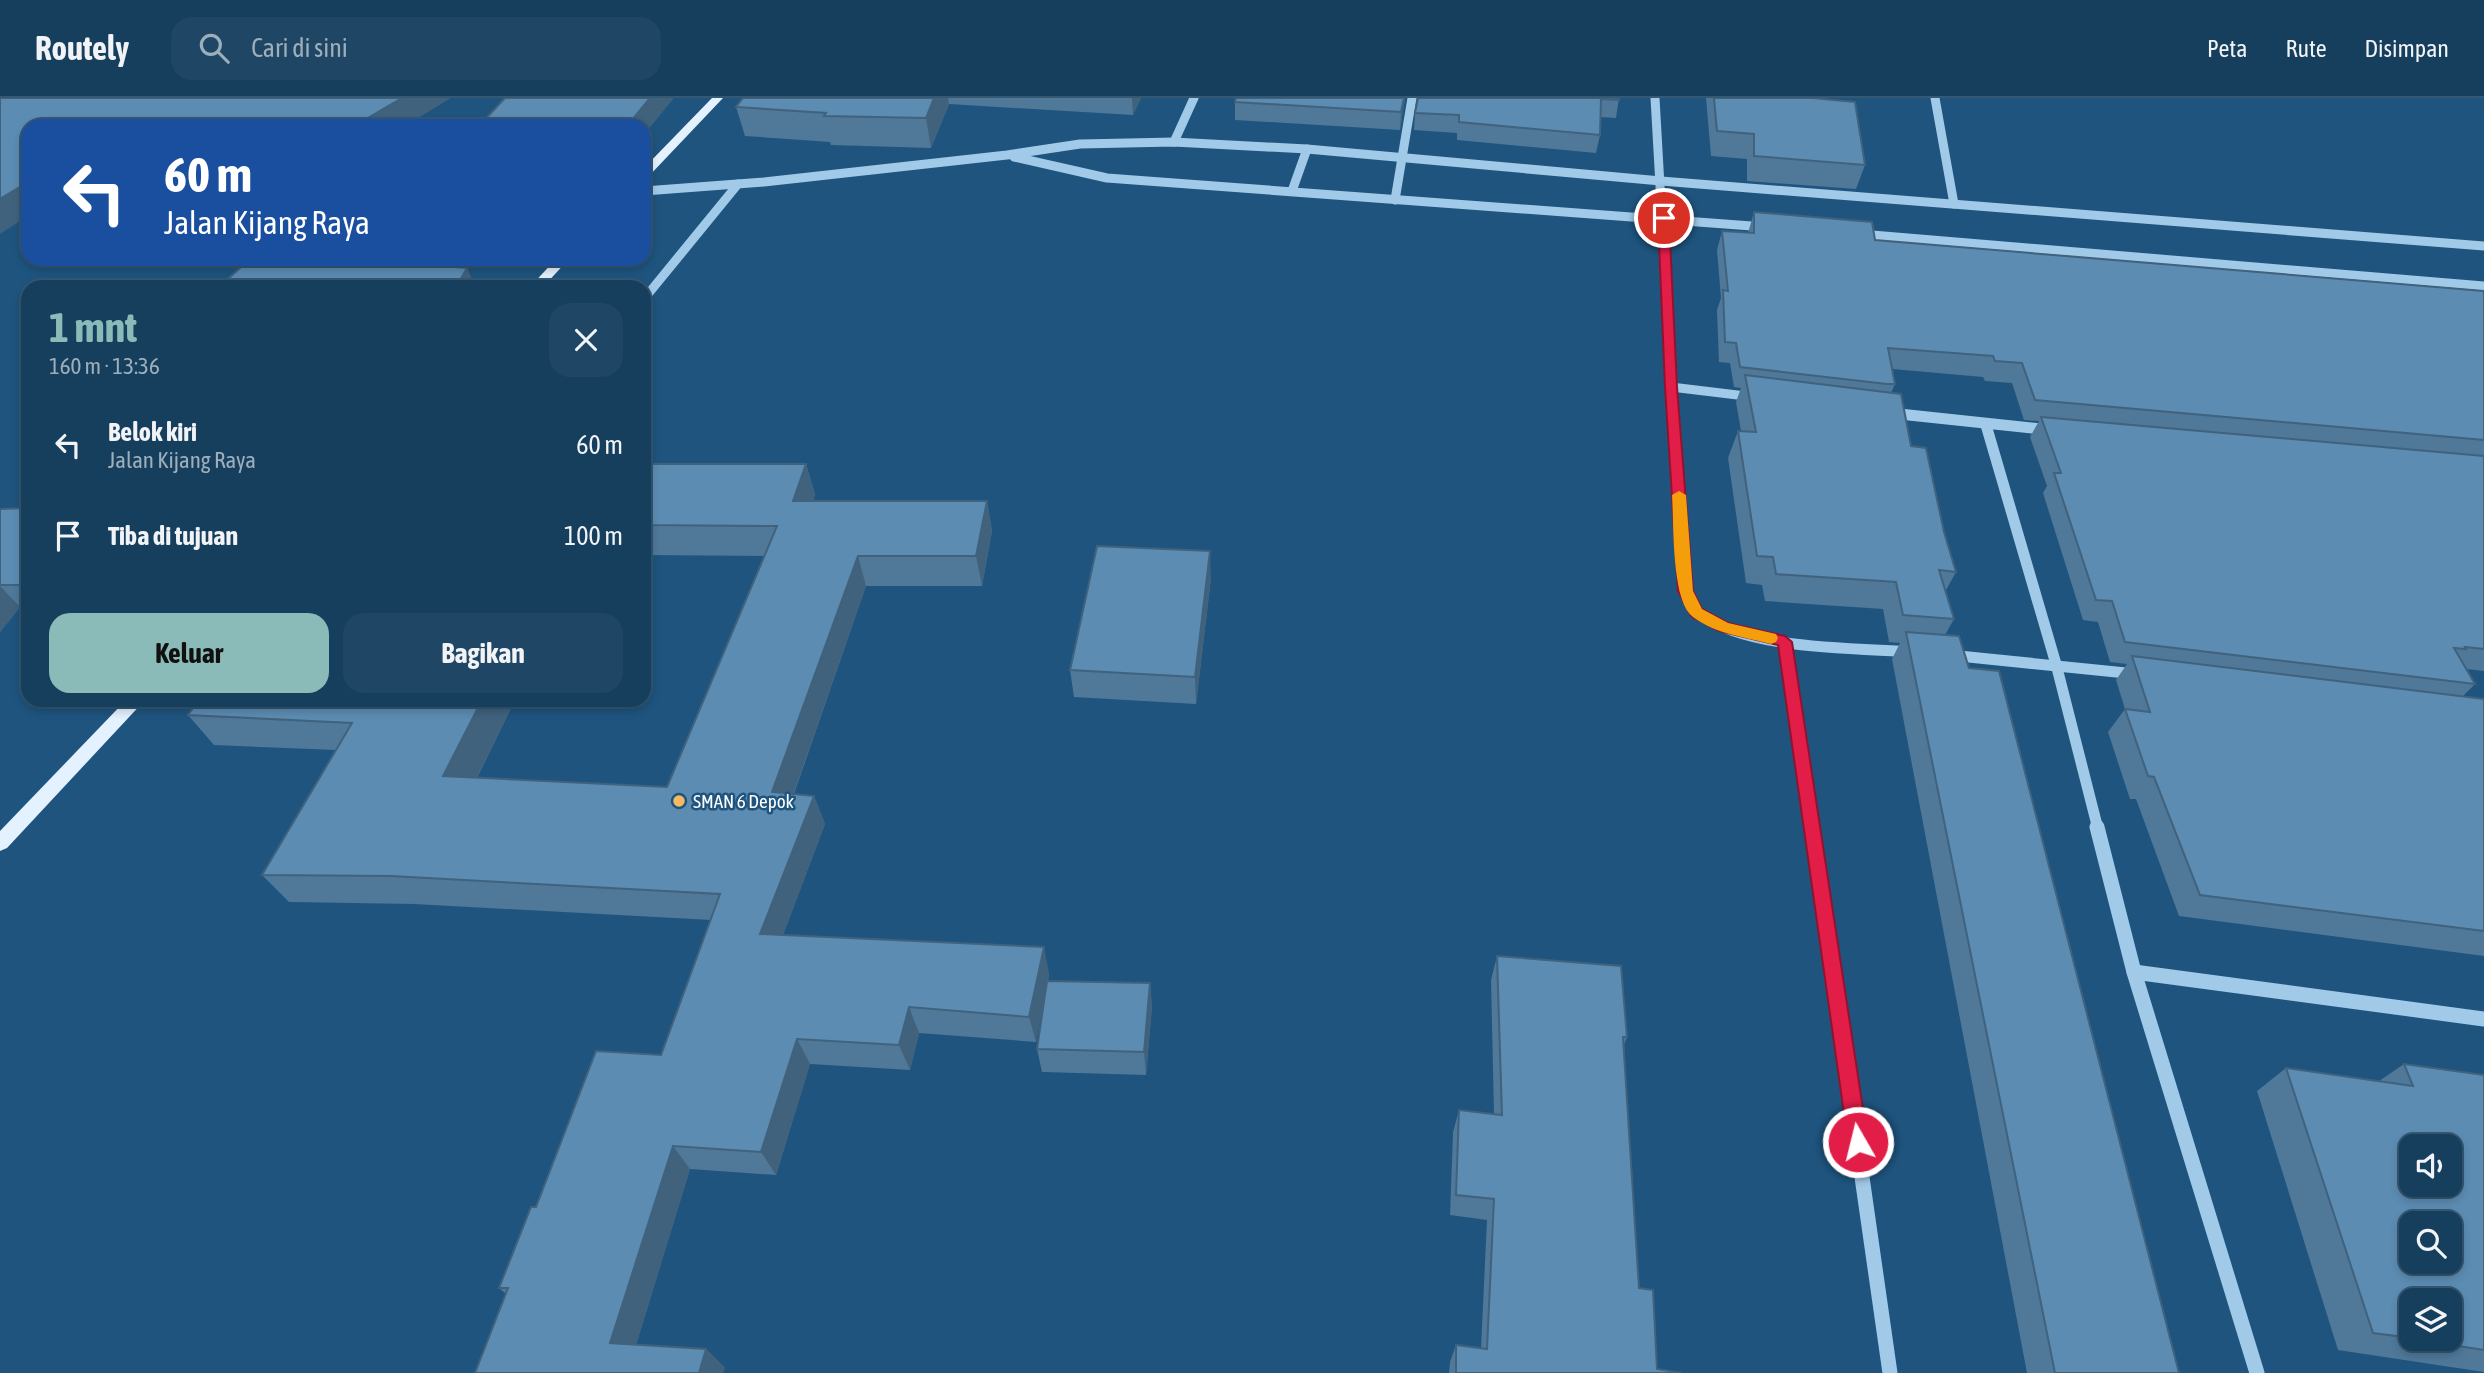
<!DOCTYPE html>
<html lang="id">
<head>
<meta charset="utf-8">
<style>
  body { margin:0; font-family:"Asap Condensed",sans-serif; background:#1f4664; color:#f1f3f6; height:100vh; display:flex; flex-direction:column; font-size:26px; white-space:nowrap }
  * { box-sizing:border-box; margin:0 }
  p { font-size:23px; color:#9eafbc }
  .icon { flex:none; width:38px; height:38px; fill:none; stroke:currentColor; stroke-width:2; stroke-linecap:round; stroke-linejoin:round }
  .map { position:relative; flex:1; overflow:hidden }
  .sheet { position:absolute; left:21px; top:182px; width:630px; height:427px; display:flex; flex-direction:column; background:#163f5e; border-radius:21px; box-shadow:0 4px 10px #0003,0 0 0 2px #355873 }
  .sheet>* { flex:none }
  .hud { position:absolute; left:21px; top:21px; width:630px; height:147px; border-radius:21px; box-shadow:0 4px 10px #0003,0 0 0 2px #355873; background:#1a4fa0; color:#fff; overflow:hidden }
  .controls { position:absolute; left:2399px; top:1036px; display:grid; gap:14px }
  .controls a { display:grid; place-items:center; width:63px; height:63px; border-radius:14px; background:#163f5e; box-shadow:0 4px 10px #0003,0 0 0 2px #355873; font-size:35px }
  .pin { position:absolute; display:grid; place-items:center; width:60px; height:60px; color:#fff; margin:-30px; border:4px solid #fff; border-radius:50%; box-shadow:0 2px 7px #0007 }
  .me { position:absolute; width:77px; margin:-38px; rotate:352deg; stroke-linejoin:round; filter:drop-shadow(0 0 5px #0008) }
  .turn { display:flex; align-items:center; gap:24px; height:147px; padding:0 28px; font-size:32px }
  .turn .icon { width:91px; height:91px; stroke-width:2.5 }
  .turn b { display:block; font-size:49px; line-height:60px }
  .round { display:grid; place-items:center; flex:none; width:74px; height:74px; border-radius:21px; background:#1f4664 }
  .head { display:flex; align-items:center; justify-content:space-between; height:119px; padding:0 28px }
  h1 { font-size:42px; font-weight:700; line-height:52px; color:#8bbbb9 }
  .button { display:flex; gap:14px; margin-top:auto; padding:14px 28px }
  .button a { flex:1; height:80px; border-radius:21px; background:#8bbbb9; color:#111; font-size:28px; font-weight:700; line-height:80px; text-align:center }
  .button a+a { background:#1f4664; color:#f1f3f6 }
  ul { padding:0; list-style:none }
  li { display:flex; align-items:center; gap:21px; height:91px; padding:0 28px }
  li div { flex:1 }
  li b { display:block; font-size:26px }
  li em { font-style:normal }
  header { display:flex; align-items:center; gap:42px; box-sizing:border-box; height:98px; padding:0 35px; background:#163f5e; border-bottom:2px solid #355873 }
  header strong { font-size:33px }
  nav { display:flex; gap:38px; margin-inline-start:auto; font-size:24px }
  .search { width:490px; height:63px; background:#1f4664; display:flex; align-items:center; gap:18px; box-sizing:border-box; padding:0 24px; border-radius:21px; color:#9eafbc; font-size:26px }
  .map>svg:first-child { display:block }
</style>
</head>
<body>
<header>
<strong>Routely</strong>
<div class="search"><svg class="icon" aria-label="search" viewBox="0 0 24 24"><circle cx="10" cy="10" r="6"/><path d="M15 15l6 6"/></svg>Cari di sini</div>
<nav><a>Peta</a><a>Rute</a><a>Disimpan</a></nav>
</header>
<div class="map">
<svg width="2484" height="1275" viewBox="0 0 2484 1275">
  <rect width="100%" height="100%" fill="#1e547e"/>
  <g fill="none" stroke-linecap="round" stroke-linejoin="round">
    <g stroke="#a1cae8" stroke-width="9">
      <path d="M1655 0 1673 316"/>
      <path d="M1935 0 1954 106"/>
      <path d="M1174 44 1194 0"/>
      <path d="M1014 59 1107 80 1765 129"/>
      <path d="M644 93 764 84 1007 57 1080 46 1174 44 1307 51 1661 83 2484 148"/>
      <path d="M1292 93 1307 51"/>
      <path d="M1395 102 1412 0"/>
      <path d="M1860 136 2484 188"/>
      <path d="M644 201 738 86"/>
      <path d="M1671 289 1754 299"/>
      <path d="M1890 315 1902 316"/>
    </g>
    <g stroke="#a1cae8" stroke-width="11">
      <path d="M1673 314 1686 493C1689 501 1692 511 1700 516 1749 552 1853 550 1913 554"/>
      <path d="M1890 315 2050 332"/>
      <path d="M1986 327 2056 566 2098 731"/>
      <path d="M1785 544 1812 731"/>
      <path d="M1949 557 2136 576"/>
    </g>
    <g stroke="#a1cae8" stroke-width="15">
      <path d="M1812 729 1890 1275"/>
      <path d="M2097 729 2134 874 2257 1275"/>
      <path d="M2134 874 2484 921"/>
    </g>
    <g fill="#e4f1fe" fill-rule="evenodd">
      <path d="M712 0H723L648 79 644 80V70Z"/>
      <path d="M556 161H569L543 189H530Z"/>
      <path d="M126 602H145L7 750 0 753V733Z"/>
    </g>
  </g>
  <g fill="#4f7899">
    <path d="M743 0H1141L1133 17 949 6 931 50 831 47 830 44 745 38 736 9Z"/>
    <path d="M1236 0H1405L1400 32 1235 22V4Z"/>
    <path d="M1619 0 1616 20 1600 19V37L1596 55 1457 42V35L1414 32 1415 15Z"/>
    <path d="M1706 0H1813L1865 67 1856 91 1747 83V61L1711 58Z"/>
    <path d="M1754 114 1875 142 2484 193V573L2466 571 2475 586 2463 598 2484 601V858L2179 818 2136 701H2130L2108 634 2125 611 2116 582 2127 566 2110 564 2098 524 2083 522 2043 395 2047 388 2030 339 2039 323 2024 322 2012 285 1985 283 1983 279 1892 271 1895 286 1891 295 1944 434 1956 474 1945 494 1954 521 1945 537 2179 1275H2027L1892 561 1900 545 1889 544 1883 511 1765 503 1762 487 1746 485 1728 360 1738 333H1741L1736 304 1741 290 1734 289 1730 265 1719 264 1717 212 1721 200 1717 152 1722 133 1748 135Z"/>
    <path d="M806 366 815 396 813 403H987L992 433 982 488H866L794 696 814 698 825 726 783 837 1049 875 1048 883 1150 885 1152 909 1146 977 1042 974 1037 951 1044 902 1036 944 919 935 910 972 810 966 776 1077 690 1071 636 1247 706 1251 725 1270 475 1275 506 1196 499 1190 536 1109 661 957 711 822 414 806 289 804 262 777 336 652 214 647 188 617 199 602H515L477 680 667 689 764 458 644 457V376Z"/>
    <path d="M28 410V509H20L0 534V411Z"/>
    <path d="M1211 480 1196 606 1074 599 1070 572Z"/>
    <path d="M1497 858 1627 939 1624 947 1639 1190 1657 1271 1681 1275H1449L1450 1264 1456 1247 1481 1250 1487 1122 1450 1117 1453 1034 1459 1012 1494 1016 1491 882Z"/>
    <path d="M2404 966 2484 977V1274L2338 1252 2257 993 2286 970 2379 983Z"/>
  </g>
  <g fill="#40627d">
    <path d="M402 0H451L405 28H354Z"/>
    <path d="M650 0H673V1L644 37V28H627Z"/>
    <path d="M934 0H948L949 6 931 50 926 20Z"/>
    <path d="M1132 0H1141L1133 17Z"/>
    <path d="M1404 0H1405L1400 32 1401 14Z"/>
    <path d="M28 84V118L0 136V101Z"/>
    <path d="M467 170 476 189H456Z"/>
    <path d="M806 366 815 396 803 433 793 403Z"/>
    <path d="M987 403 992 433 982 488 976 458Z"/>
    <path d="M1210 453 1211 480 1196 606 1195 579Z"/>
    <path d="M858 458 866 488 784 723 772 694Z"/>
    <path d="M0 488 20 509 0 534Z"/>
    <path d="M482 602H515L463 707 443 678Z"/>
    <path d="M814 698 825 726 773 863 760 836Z"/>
    <path d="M1044 849 1049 875 1036 944 1029 919Z"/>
    <path d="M1150 885 1152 909 1146 977 1144 954Z"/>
    <path d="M909 909 919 935 910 972 899 947Z"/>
    <path d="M797 941 810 966 776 1077 761 1054Z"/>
    <path d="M673 1048 690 1071 631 1264 610 1245Z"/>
    <path d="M706 1251 725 1270 723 1275H699Z"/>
  </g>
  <g fill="#5c8cb2" stroke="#40627d" stroke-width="2" fill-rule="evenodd">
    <path d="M0 0H402L354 28H129L124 27 122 28H28V84L0 101Z"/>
    <path d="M505 0H650L627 28H479Z"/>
    <path d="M743 0H934L926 20 824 18 826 15 736 9Z"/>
    <path d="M1236 0H1404L1401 14 1235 4Z"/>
    <path d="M1418 0H1619V2L1601 1 1600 37 1459 24V17L1415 15Z"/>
    <path d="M1714 0H1813L1855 4 1865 67 1754 58V36L1717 33Z"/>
    <path d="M1754 114 1872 124 1875 142 2484 193V342L2035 302 2022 265 1995 263 1993 258 1888 250 1895 286H1887L1740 269 1736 245 1725 244 1723 192 1728 193 1722 133 1754 135Z"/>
    <path d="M250 161H342L467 170 456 189H219Z"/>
    <path d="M1745 277 1901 296 1911 348 1926 350 1944 434 1956 474 1939 472 1954 521 1903 517 1896 484 1776 476 1773 459 1757 458 1738 333 1756 334Z"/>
    <path d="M2041 319 2484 358V551L2465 549 2466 551 2454 550 2475 586 2125 544 2112 503 2096 502 2054 375H2061Z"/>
    <path d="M648 366H806L793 403H987L976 458H858L772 694 814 698 760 836 1044 849 1029 919 909 909 899 947 797 941 761 1054 673 1048 610 1245 706 1251 699 1275H475L508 1190H499L531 1109H536L596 953 661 957 720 796 391 778 262 777 352 625 188 617 199 602H482L443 678 667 689 777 428 644 427V376Z"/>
    <path d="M28 410V487H0V411Z"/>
    <path d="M1097 448 1210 453 1195 579 1070 572Z"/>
    <path d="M1906 534 1959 538 1969 570 1999 573 2179 1275H2055Z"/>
    <path d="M2132 558 2484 601V833L2200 797 2154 679 2148 678 2125 611 2150 614Z"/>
    <path d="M1497 858 1621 868 1627 939H1623L1639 1190 1653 1192 1657 1271 1681 1275H1456V1247L1487 1251 1494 1101 1456 1097 1459 1012 1502 1017Z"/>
    <path d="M1047 883 1150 885 1144 954 1037 951Z"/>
    <path d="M2404 966 2484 977V1252L2414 1241H2450V1202H2412V1240L2373 1235 2286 970 2413 988ZM2412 1048H2450V1087H2412ZM2412 1125H2450V1164H2412Z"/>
  </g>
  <path fill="#e11d48" stroke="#92132f" stroke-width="2" d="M1664 117 1669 120 1677 289 1693 493 1702 511 1728 525 1785 538 1792 544 1868 1044 1865 1051 1858 1054 1851 1051 1848 1044 1778 547 1719 533 1691 518 1678 493 1665 289 1658 120Z"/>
  <path fill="#f59e0b" d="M1679 393 1686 397 1693 493 1702 511 1728 525 1776 536 1778 540 1776 544 1771 546C1744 539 1716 536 1693 519 1671 503 1674 425 1672 397Z"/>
  <circle fill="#f7b961" stroke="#1e547e" stroke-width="2.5" cx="679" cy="703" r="7"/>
  <g text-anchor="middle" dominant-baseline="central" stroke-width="5" stroke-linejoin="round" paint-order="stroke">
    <g font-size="19" fill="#fff" stroke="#1e547e" text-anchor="start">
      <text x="693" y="703">SMAN 6 Depok</text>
    </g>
  </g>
</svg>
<div class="controls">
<a><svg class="icon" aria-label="sound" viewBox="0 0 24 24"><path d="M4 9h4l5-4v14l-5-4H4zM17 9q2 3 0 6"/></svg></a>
<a><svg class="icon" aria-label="search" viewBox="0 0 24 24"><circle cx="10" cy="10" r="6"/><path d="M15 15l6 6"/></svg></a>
<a><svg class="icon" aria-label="layers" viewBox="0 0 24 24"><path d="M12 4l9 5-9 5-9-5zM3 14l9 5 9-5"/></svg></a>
</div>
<div class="pin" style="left:1664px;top:120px;background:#d93025"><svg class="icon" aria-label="arrive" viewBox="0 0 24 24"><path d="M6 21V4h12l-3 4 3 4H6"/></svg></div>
<svg class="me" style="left:1858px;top:1044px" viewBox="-20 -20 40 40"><circle r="17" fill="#e11d48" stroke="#fff" stroke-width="3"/><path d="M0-11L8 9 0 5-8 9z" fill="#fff"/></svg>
<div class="hud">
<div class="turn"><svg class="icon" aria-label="left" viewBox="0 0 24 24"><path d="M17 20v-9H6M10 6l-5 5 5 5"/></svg><div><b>60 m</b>Jalan Kijang Raya</div></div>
</div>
<section class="sheet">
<div class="head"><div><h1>1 mnt</h1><p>160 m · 13:36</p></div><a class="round"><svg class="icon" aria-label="close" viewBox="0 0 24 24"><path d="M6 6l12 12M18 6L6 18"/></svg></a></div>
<ul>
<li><svg class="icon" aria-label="left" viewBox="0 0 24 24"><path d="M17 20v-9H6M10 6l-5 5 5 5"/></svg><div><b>Belok kiri</b><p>Jalan Kijang Raya</p></div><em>60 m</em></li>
<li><svg class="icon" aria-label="arrive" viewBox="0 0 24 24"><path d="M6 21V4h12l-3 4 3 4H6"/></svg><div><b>Tiba di tujuan</b></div><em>100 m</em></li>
</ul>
<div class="button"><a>Keluar</a><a>Bagikan</a></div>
</section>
</div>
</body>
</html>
